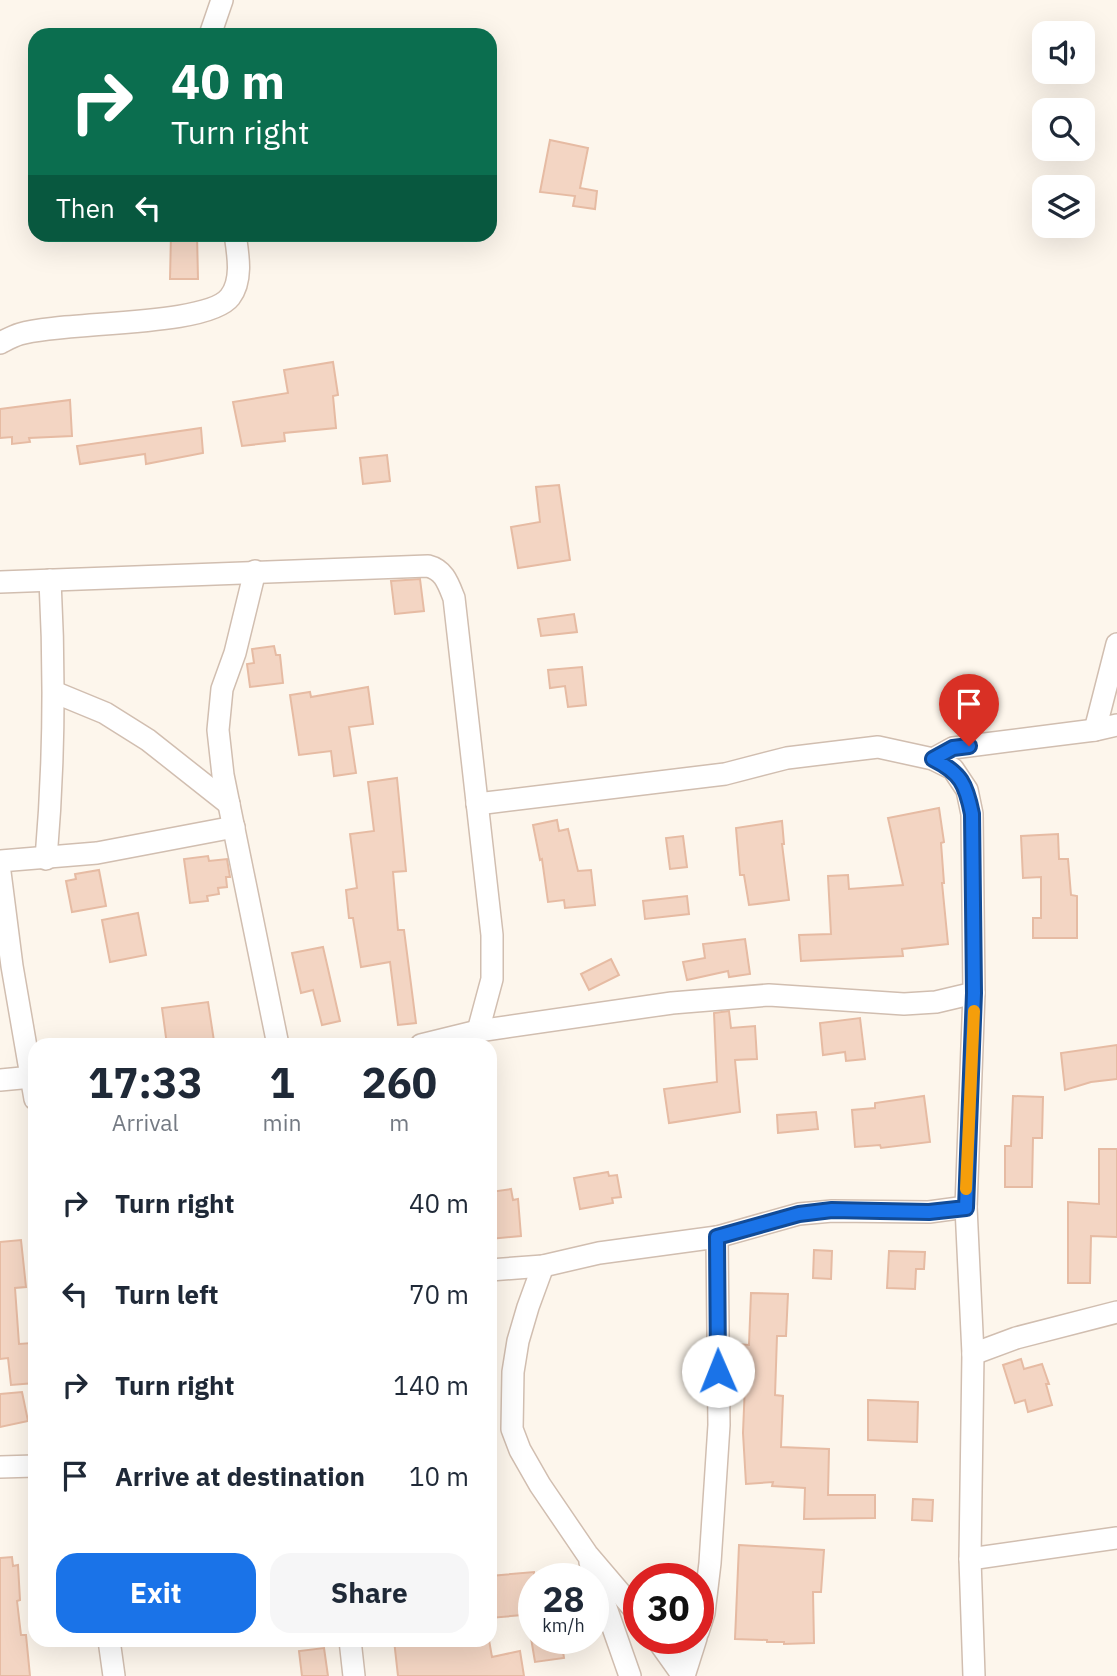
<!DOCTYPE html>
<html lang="en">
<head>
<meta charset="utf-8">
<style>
  body { margin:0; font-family:"IBM Plex Sans",sans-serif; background:#f6f6f7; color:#1f2937; height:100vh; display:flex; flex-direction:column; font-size:26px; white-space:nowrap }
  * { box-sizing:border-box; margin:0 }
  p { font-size:23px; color:#747a83 }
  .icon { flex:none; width:38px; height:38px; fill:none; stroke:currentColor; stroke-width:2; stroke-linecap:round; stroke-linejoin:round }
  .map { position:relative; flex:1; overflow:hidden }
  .side { position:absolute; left:28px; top:1038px; width:469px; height:609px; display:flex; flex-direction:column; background:#fff; border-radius:21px; box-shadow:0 7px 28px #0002 }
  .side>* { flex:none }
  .hud { position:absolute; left:28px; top:28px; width:469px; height:214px; border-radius:21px; box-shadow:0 7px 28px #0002; background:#0b6e4f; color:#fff; overflow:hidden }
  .tools { position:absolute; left:1032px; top:21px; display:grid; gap:14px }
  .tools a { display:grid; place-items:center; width:63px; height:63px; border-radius:14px; background:#fff; box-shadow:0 7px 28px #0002; font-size:35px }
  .speed { position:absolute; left:518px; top:1563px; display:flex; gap:14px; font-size:35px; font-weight:700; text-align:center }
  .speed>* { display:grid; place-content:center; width:91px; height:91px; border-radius:50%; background:#fff; box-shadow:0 7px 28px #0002; line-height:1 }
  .speed small { font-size:18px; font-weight:400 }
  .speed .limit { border:10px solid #d22; background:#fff; color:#111 }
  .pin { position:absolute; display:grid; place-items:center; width:60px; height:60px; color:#fff; margin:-72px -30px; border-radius:50% 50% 50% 0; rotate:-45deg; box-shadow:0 0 7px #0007 }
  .pin .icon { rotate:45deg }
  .me { position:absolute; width:77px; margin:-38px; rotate:359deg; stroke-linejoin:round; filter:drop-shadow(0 0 5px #0008) }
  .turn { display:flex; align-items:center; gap:24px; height:147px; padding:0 28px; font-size:32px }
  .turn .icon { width:91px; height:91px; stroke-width:2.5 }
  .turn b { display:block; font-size:49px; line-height:60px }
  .then { display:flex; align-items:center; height:66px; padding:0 28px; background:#0003; gap:14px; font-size:26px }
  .eta { display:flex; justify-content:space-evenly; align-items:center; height:119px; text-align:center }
  .eta b { font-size:42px; font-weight:700; line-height:49px }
  .cta { display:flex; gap:14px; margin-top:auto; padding:14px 28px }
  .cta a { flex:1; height:80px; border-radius:21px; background:#1a73e8; color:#fff; font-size:28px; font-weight:700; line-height:80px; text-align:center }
  .cta a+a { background:#f6f6f7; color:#1f2937 }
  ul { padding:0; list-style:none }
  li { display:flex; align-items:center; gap:21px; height:91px; padding:0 28px }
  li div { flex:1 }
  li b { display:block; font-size:26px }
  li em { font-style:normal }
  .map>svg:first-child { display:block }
</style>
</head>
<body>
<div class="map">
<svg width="1117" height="1676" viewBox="0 0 1117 1676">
  <rect width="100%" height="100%" fill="#fdf6ec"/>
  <g fill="#f3d5c3" stroke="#e6bba3" stroke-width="2">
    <path d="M550 140 588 148 580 188 597 191 595 209 573 206 575 196 540 192Z"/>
    <path d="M171 234H197L198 279H170Z"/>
    <path d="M333 362 338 395 333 396 336 428 284 433 285 441 242 446 233 402 288 393 284 370Z"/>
    <path d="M70 400 72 436 29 438 30 442 12 444V437L0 438V409Z"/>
    <path d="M201 428 203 453 146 464 145 454 80 464 77 446Z"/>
    <path d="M387 455 390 481 363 484 360 458Z"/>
    <path d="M559 485 570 560 518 568 511 527 540 522 536 487Z"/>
    <path d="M420 579 424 611 395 614 391 581Z"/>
    <path d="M574 614 577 632 541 636 538 619Z"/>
    <path d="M274 646 276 655H280L283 683 250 687 247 664 254 663 252 649Z"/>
    <path d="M582 667 586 705 568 707 565 686 550 688 548 670Z"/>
    <path d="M368 687 373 724 349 727 356 773 334 776 331 751 299 755 290 695 310 692 311 697Z"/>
    <path d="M397 778 406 871 393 872 398 930H404L416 1023 398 1025 390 962 361 967 353 918H349L346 890 357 888 350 834 374 831 368 782Z"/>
    <path d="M939 808 944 842 941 843 944 883H942L948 944 902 949 903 956 801 961 799 935 831 934 828 876 848 875 849 889 903 885 888 818Z"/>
    <path d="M557 820 559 831 568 829 578 871 591 870 595 905 565 908 564 900 548 902 542 859 540 860 533 825Z"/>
    <path d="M782 821 784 844H782L789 900 749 905 744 875H740L736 828Z"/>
    <path d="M1058 834 1059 859H1068L1071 895 1077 896V938H1033V918H1041V877L1023 878 1021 836Z"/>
    <path d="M683 836 687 867 670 869 666 838Z"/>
    <path d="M208 856 209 861 227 859 230 877H226L227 887 218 888 219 894 207 896 208 901 190 903 184 859Z"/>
    <path d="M99 870 106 906 72 912 66 881 76 879 75 874Z"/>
    <path d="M687 896 689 914 645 919 643 901Z"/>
    <path d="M138 913 146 955 110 962 102 920Z"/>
    <path d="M745 939 750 974 729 977 728 971 687 980 683 962 705 958 703 944Z"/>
    <path d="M323 947 340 1021 322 1025 313 990 301 993 292 953Z"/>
    <path d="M611 959 619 975 589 990 581 974Z"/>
    <path d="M208 1002 214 1041 167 1045 162 1008Z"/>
    <path d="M729 1011 731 1028 755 1026 757 1059 735 1060 740 1112 669 1123 664 1089 717 1082 714 1013Z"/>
    <path d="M860 1018 865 1059 846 1061 845 1052 823 1055 820 1023Z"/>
    <path d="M1117 1045V1079L1091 1082 1065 1090 1061 1053Z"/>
    <path d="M924 1096 930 1142 881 1148 880 1145 855 1147 852 1110 875 1108V1103Z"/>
    <path d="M1013 1096 1043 1097 1042 1138H1033L1032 1187H1005V1146H1011Z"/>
    <path d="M816 1112 818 1129 778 1133 777 1115Z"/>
    <path d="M1099 1149H1117V1237L1091 1236 1090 1283H1068V1202L1099 1204Z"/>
    <path d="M608 1172 609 1176 617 1175 621 1197 612 1198 613 1203 580 1209 574 1178Z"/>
    <path d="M511 1189 513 1200 518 1199 521 1236 490 1239V1192Z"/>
    <path d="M21 1240 26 1287 15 1288 19 1344 32 1343 35 1383 11 1385 8 1358 0 1359V1242Z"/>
    <path d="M814 1250 832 1251 831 1279 813 1278Z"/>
    <path d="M889 1251 925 1252 924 1269H916L915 1289 887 1288Z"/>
    <path d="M751 1293 788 1294 786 1336H777L775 1395 783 1396 781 1447 829 1449 828 1495H875V1518L804 1519 805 1488 772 1486 773 1482 746 1484 743 1433 745 1384H737L738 1344 749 1345Z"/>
    <path d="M1021 1359 1024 1369 1042 1364 1049 1384H1046L1052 1405 1028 1412 1025 1400 1015 1403 1003 1365Z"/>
    <path d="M22 1392 28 1421 0 1427V1394Z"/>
    <path d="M868 1400 918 1402 917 1442 868 1440Z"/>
    <path d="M913 1499 933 1500 932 1521 912 1520Z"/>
    <path d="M739 1545 824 1550 821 1592H813L814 1643 784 1644V1642H767V1640L735 1639Z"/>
    <path d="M12 1557 13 1566 18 1565 20 1600 17 1601 21 1635H26L30 1676H0V1558Z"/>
    <path d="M534 1572V1614L490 1618V1576Z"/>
    <path d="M531 1638H561L564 1658 535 1662Z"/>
    <path d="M394 1640H489L492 1657 520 1651 524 1676H398Z"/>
    <path d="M324 1648 328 1676H302L299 1651Z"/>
  </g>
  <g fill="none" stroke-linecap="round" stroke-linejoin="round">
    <defs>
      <g id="minor">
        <path d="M210 35 222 0"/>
        <path d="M0 343C6 340 13 336 20 334 62 321 207 327 230 297 243 280 238 254 235 234"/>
        <path d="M255 571 235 653 222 689 218 730 223 775 278 1045"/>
        <path d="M0 582 428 566C444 570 448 583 454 598L492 935V979L478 1031"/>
        <path d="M54 692 105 713 148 740 229 804"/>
        <path d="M1095 730 1117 644"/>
        <path d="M933 759 953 748 1095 730 1117 725"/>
        <path d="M477 804 725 774 787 758 878 747 933 759 953 769 967 790 972 814 974 993 966 1207 973 1354 970 1559"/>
        <path d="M46 859C54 766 55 673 50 580"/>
        <path d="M0 861 97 853 234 827"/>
        <path d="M0 872 12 966 35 1099"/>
        <path d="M421 1045 478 1031 672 1003 769 995 904 1004 936 1002 974 993"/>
        <path d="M0 1080 32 1077"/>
        <path d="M543 1266 528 1307 518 1341 513 1372 512 1429 520 1450 540 1485 587 1554 639 1615"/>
        <path d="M490 1270 543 1266 599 1253 717 1237 799 1214 832 1211 929 1212 966 1207"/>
        <path d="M973 1354 1016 1338 1117 1312"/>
        <path d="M0 1467 35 1466"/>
        <path d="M590 1562 630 1676"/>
        <path d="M698 1632 704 1613 710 1563 719 1425 717 1237"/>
        <path d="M656 1638 683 1676"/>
        <path d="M109 1640 114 1676"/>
        <path d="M350 1640 354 1676"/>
        <path d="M684 1676 696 1638"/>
        <path d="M974 1676 970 1559 1117 1538"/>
      </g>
    </defs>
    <use href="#minor" stroke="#d1beb0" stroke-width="24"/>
    <use href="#minor" stroke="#fff" stroke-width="21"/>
  </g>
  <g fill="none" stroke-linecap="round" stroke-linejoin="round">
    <defs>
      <path id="route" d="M718 1371 717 1237 799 1214 832 1210 929 1212 966 1208 974 993 972 814C966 784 961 773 933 759L953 748 969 746"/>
    </defs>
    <use href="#route" stroke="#114b97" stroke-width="18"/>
    <use href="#route" stroke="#1a73e8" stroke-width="12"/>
    <path stroke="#f59e0b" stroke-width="12" d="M966 1189 974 1011"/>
  </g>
</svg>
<div class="tools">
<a><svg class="icon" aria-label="sound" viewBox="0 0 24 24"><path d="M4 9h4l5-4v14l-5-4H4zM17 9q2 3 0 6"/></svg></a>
<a><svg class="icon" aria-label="search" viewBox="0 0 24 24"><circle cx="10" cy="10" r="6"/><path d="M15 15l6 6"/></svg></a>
<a><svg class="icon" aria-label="layers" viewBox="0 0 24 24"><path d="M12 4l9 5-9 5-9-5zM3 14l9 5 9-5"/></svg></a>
</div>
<div class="speed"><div>28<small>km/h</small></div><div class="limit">30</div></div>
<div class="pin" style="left:969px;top:746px;background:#d93025"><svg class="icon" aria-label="arrive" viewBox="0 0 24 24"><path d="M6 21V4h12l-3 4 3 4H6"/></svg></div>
<svg class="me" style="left:718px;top:1371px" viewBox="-20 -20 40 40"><circle r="19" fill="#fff"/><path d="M0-13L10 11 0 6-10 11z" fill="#1a73e8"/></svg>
<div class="hud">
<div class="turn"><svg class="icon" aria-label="right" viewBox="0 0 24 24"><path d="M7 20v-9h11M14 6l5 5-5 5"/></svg><div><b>40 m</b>Turn right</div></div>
<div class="then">Then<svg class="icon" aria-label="left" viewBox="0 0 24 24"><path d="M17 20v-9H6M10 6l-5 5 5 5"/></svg></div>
</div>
<section class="side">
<div class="eta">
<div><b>17:33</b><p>Arrival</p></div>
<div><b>1</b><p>min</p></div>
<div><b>260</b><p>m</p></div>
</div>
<ul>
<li><svg class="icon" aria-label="right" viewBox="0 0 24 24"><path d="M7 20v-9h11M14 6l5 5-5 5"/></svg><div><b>Turn right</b></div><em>40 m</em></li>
<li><svg class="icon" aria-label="left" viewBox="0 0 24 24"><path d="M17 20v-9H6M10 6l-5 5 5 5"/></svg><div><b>Turn left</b></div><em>70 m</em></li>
<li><svg class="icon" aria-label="right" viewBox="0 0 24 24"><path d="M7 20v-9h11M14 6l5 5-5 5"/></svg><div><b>Turn right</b></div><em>140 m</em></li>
<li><svg class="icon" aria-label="arrive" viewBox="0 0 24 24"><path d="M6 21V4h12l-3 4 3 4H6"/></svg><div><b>Arrive at destination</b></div><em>10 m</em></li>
</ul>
<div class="cta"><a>Exit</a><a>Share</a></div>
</section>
</div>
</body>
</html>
